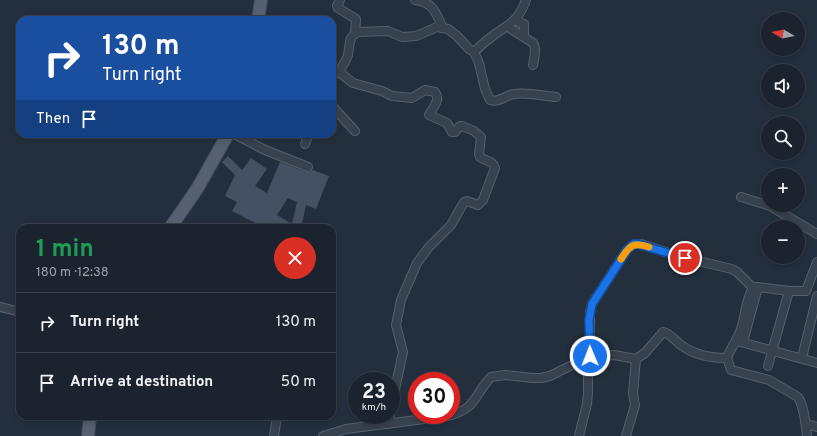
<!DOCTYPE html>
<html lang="en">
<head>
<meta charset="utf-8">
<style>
  body { margin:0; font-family:Overpass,sans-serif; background:#282f3a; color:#f1f3f6; height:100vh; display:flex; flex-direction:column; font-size:15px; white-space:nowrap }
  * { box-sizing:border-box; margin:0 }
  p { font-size:13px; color:#a0a4aa }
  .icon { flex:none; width:22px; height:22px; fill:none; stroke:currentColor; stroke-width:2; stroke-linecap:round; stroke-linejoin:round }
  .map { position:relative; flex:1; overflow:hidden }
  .details { position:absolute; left:16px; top:224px; width:320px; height:196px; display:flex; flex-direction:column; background:#1b232e; border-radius:12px; box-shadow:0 2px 6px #0003,0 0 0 1px #39404a }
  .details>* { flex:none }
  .hud { position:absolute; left:16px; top:16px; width:320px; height:122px; border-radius:12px; box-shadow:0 2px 6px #0003,0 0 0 1px #39404a; background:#1a4fa0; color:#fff; overflow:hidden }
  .needle { width:26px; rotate:280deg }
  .tools { position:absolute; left:761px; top:12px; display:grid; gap:8px }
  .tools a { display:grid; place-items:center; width:44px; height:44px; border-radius:50%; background:#1b232e; box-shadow:0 2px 6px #0003,0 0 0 1px #39404a; font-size:20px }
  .speed { position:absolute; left:348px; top:372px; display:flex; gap:8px; font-size:20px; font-weight:700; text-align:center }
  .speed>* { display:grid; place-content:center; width:52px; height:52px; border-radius:50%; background:#1b232e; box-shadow:0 2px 6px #0003,0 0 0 1px #39404a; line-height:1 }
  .speed small { font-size:10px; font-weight:400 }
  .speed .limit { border:6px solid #d22; background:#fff; color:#111 }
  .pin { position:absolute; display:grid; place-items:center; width:34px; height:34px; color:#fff; margin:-17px; border:2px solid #fff; border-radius:50%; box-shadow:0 1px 4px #0007 }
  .me { position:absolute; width:44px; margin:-22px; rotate:359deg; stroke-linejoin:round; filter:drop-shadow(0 0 3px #0008) }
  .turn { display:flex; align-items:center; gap:14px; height:84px; padding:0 20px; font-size:18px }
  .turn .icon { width:52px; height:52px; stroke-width:2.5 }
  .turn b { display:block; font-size:28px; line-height:34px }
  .then { display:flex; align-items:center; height:38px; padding:0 20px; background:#0003; gap:8px; font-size:15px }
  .round { display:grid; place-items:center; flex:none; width:42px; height:42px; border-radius:21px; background:#282f3a }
  .head { display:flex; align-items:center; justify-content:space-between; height:68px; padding:0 20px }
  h1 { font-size:24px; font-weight:700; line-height:30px; color:#1e9e55 }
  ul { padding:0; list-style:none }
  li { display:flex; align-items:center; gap:12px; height:60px; padding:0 20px; border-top:1px solid #39404a }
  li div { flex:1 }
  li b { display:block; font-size:15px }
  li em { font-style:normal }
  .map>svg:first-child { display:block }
</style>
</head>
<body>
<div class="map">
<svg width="817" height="436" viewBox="0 0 817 436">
  <rect width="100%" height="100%" fill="#242f3e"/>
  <path fill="#455162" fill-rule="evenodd" d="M228 156 242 170 251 158 267 169 255 186 267 193 280 162 306 172H309L313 170 329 176 316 209 306 205 301 228H265L232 211 237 202 225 196 235 175 222 162ZM288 198 297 202 292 224 277 215Z"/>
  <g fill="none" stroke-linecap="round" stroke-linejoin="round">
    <defs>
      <g id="street">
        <path d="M340 0 337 6 338 8 356 19 355 34"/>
        <path d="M415 0C433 2 436 13 443 28"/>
        <path d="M515 20 524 24V36"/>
        <path d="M508 27 533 43C537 49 534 58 533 65"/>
        <path d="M474 52C479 47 485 42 490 38 509 23 517 24 526 0"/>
        <path d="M339 72 353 83 382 91 392 96 412 98 425 90 435 92C441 100 433 107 429 115L447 123 452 132H455L460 126H462L474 131 481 137 479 154 480 157C486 162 493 160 495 168L483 200 478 205 467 201 464 202 451 225 429 247 417 263 401 300 396 325 403 352 391 408"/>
        <path d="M332 74 339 72C342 67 346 61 348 55 350 45 348 37 358 32L388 31 402 37 416 36 437 27 448 29 457 36 469 49 474 52 479 63 485 89 490 100C499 103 506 95 514 94 525 92 545 96 556 97"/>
        <path d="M332 106 355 131"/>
        <path d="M234 134 265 150 308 167"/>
        <path d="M305 144 309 134"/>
        <path d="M741 197 770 206 817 234"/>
        <path d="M1 307 20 312"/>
        <path d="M737 341 817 363"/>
        <path d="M743 342 758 287"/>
        <path d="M727 358 731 370 769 380 798 397C805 408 805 423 807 436"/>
        <path d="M802 358 817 296"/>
        <path d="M768 366 789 291"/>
        <path d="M388 424 390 415"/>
        <path d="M806 424 817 427"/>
        <path d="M274 436 277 416"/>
        <path d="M323 436 346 429 448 416C478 408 473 396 491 377L505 375 532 378H541L550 376 590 356 614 355 636 359 645 353 663 332C670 333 675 341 681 345 694 355 711 358 727 358 731 347 738 339 741 329 746 315 745 300 753 288L758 287 789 291H806L817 262"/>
        <path d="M579 436 587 404 588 393V368L590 356V312L592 304 627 250 634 244H641L685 258 732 269 737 272 753 288"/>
        <path d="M626 436 635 405 633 393 636 359"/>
      </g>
      <g id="primary">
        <path d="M258 20 261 0"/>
        <path d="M170 228 197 189 228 134"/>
        <path d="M88 436 90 416"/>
      </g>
    </defs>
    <use href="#street" stroke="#565f6c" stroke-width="10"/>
    <use href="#primary" stroke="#414a57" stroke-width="14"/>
    <use href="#street" stroke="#38414e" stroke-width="8"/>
    <use href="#primary" stroke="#56606e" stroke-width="12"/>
  </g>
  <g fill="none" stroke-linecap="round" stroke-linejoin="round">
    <defs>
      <path id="route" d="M590 356 589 320 592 304 627 250 634 244H638L685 258"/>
    </defs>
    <use href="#route" stroke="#114b97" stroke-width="10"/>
    <use href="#route" stroke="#1a73e8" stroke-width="7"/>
    <path stroke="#f59e0b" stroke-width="7" d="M621 259C630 245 633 242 649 247"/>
  </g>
</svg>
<div class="tools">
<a><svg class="needle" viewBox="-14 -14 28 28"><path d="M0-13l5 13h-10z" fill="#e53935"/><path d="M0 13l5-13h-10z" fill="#a0a4aa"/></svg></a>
<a><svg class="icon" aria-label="sound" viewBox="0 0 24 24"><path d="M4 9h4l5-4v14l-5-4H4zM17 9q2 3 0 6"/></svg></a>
<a><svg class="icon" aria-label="search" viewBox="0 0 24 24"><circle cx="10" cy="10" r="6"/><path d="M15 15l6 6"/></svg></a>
<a>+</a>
<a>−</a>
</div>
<div class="speed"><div>23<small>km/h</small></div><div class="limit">30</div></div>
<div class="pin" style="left:685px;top:258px;background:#d93025"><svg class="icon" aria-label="arrive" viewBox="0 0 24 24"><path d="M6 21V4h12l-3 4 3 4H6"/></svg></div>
<svg class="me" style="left:590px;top:356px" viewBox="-20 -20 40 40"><circle r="17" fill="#1a73e8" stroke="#fff" stroke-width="3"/><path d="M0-11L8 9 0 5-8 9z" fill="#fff"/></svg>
<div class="hud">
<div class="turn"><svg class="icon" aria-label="right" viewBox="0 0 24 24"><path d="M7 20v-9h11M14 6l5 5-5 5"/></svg><div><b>130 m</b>Turn right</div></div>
<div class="then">Then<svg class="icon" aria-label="arrive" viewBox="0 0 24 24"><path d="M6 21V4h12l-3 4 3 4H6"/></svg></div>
</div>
<section class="details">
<div class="head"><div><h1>1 min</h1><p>180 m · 12:38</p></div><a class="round" style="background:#d93025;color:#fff"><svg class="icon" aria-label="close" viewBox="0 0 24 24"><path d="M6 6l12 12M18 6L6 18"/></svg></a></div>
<ul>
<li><svg class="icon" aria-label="right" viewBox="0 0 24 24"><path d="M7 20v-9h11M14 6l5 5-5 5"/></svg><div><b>Turn right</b></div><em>130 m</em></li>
<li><svg class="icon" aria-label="arrive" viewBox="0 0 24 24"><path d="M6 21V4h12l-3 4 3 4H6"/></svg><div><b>Arrive at destination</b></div><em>50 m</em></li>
</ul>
</section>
</div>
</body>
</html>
